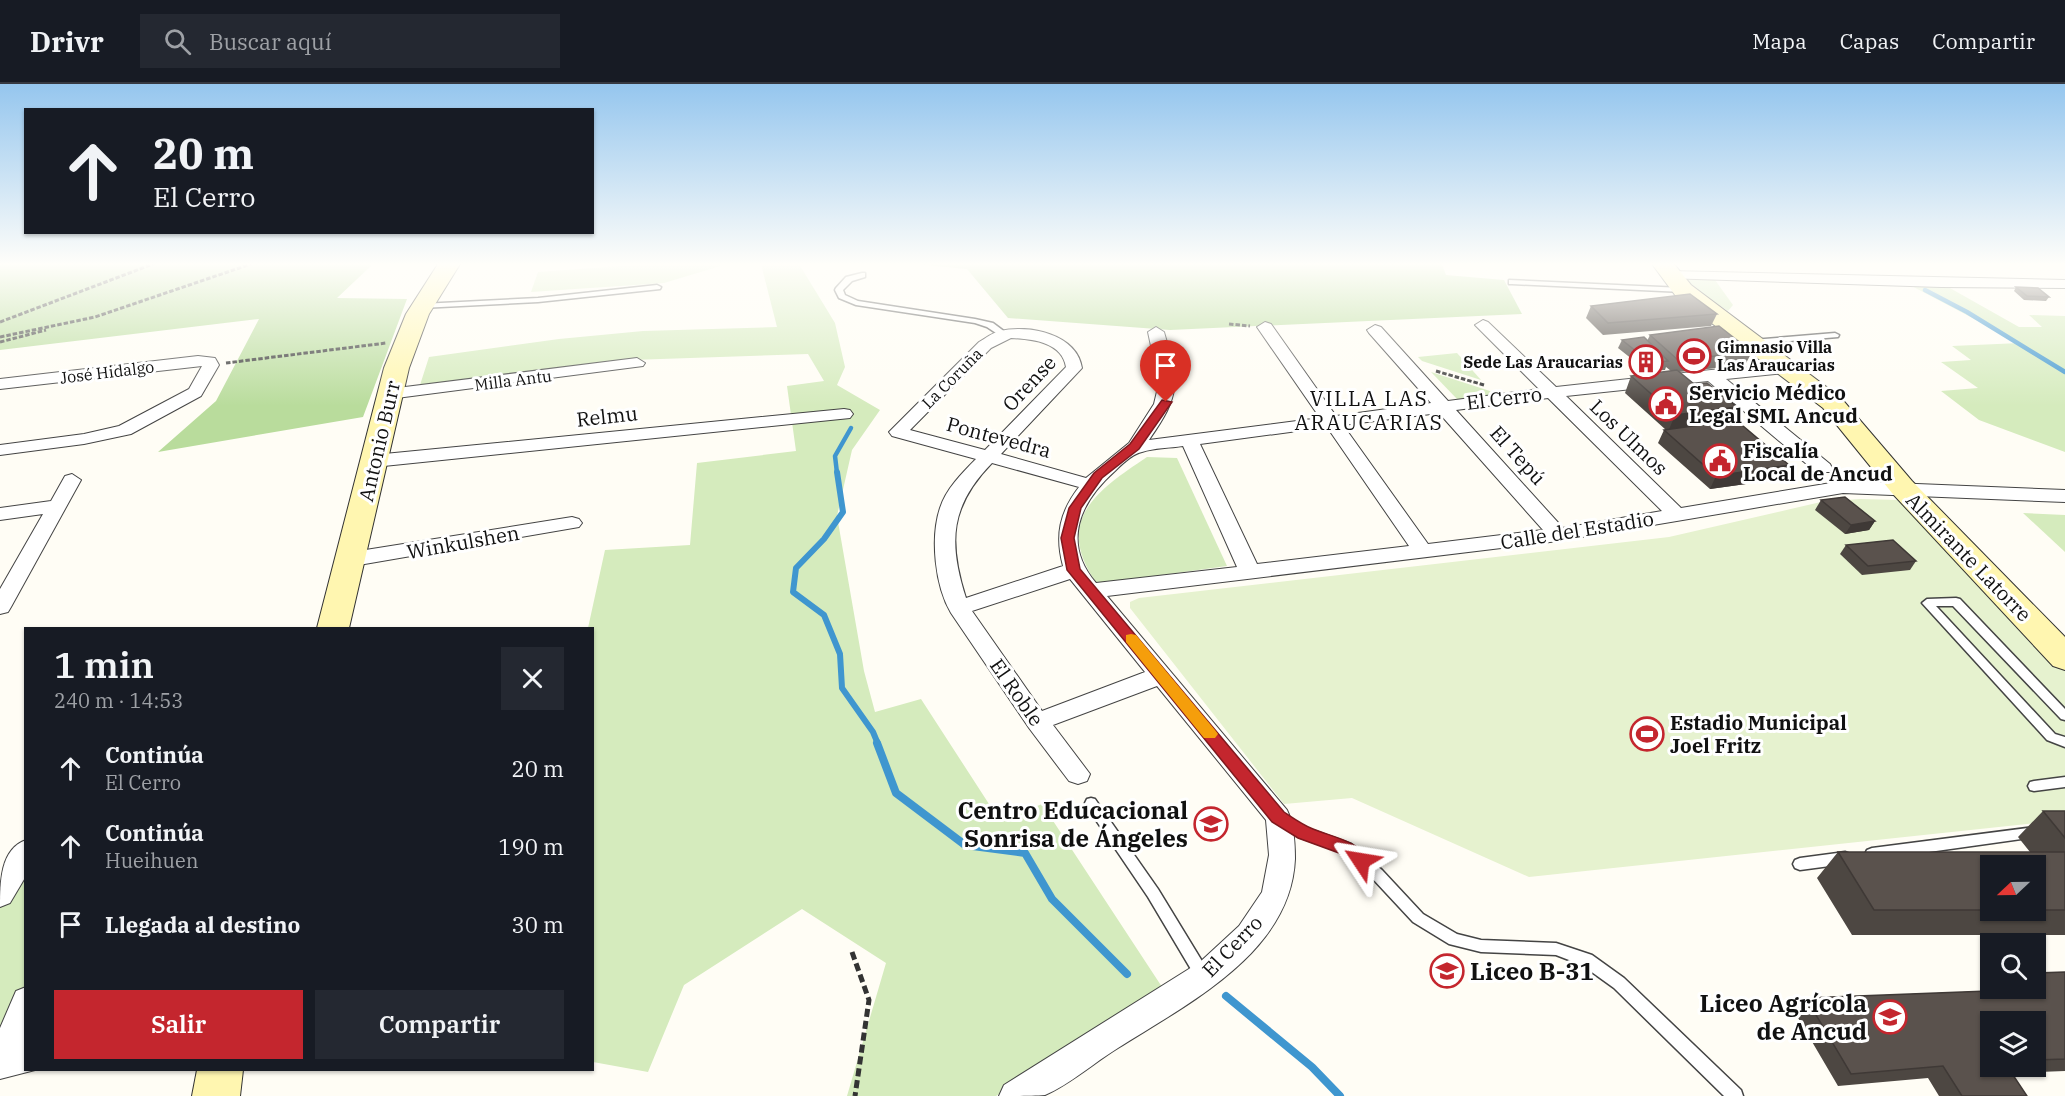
<!DOCTYPE html>
<html lang="es">
<head>
<meta charset="utf-8">
<style>
  body { margin:0; font-family:"IBM Plex Serif",serif; background:#242831; color:#f1f3f6; height:100vh; display:flex; flex-direction:column; font-size:22px; white-space:nowrap }
  * { box-sizing:border-box; margin:0 }
  p { font-size:20px; color:#9ea1a6 }
  .icon { flex:none; width:33px; height:33px; fill:none; stroke:currentColor; stroke-width:2; stroke-linecap:round; stroke-linejoin:round }
  .map { position:relative; flex:1; overflow:hidden }
  .details { position:absolute; left:24px; top:543px; width:570px; height:444px; display:flex; flex-direction:column; background:#171b24; border-radius:0px; box-shadow:0 2px 4px #0004 }
  .details>* { flex:none }
  .hud { position:absolute; left:24px; top:24px; width:570px; height:126px; border-radius:0px; box-shadow:0 2px 4px #0004; background:#171b24; color:#f1f3f6; overflow:hidden }
  .needle { width:39px; rotate:248deg }
  .controls { position:absolute; left:1980px; top:771px; display:grid; gap:12px }
  .controls a { display:grid; place-items:center; width:66px; height:66px; border-radius:0px; background:#171b24; box-shadow:0 2px 4px #0004; font-size:30px }
  .pin { position:absolute; display:grid; place-items:center; width:51px; height:51px; color:#fff; margin:-62px -26px; border-radius:50% 50% 50% 0; rotate:-45deg; box-shadow:0 0 6px #0007 }
  .pin .icon { rotate:45deg }
  .me { position:absolute; width:66px; margin:-33px; rotate:303deg; stroke-linejoin:round; filter:drop-shadow(0 0 4px #0008) }
  .turn { display:flex; align-items:center; gap:21px; height:126px; padding:0 30px; font-size:27px }
  .turn .icon { width:78px; height:78px; stroke-width:2.5 }
  .turn b { display:block; font-size:42px; line-height:51px }
  .round { display:grid; place-items:center; flex:none; width:63px; height:63px; border-radius:0px; background:#242831 }
  .overview { display:flex; align-items:center; justify-content:space-between; height:102px; padding:0 30px }
  h1 { font-size:36px; font-weight:600; line-height:45px }
  .cta { display:flex; gap:12px; margin-top:auto; padding:12px 30px }
  .cta a { flex:1; height:69px; border-radius:0px; background:#c4262e; color:#fff; font-size:24px; font-weight:600; line-height:69px; text-align:center }
  .cta a+a { background:#242831; color:#f1f3f6 }
  ul { padding:0; list-style:none }
  li { display:flex; align-items:center; gap:18px; height:78px; padding:0 30px }
  li div { flex:1 }
  li b { display:block; font-size:22px }
  li em { font-style:normal }
  header { display:flex; align-items:center; gap:36px; box-sizing:border-box; height:84px; padding:0 30px; background:#171b24; border-bottom:2px solid #363941 }
  header strong { font-size:28px }
  nav { display:flex; gap:33px; margin-inline-start:auto; font-size:21px }
  .search { width:420px; height:54px; background:#242831; display:flex; align-items:center; gap:15px; box-sizing:border-box; padding:0 21px; border-radius:0px; color:#9ea1a6; font-size:22px }
  .map>svg:first-child { display:block }
</style>
</head>
<body>
<header>
<strong>Drivr</strong>
<div class="search"><svg class="icon" aria-label="search" viewBox="0 0 24 24"><circle cx="10" cy="10" r="6"/><path d="M15 15l6 6"/></svg>Buscar aquí</div>
<nav><a>Mapa</a><a>Capas</a><a>Compartir</a></nav>
</header>
<div class="map">
<svg width="2065" height="1012" viewBox="0 0 2065 1012">
  <rect width="100%" height="100%" fill="#fffdf5"/>
  <g fill="#d5ebbd">
    <path d="M649 180H727L664 199 531 208 538 188Z"/>
    <path d="M761 180H799L835 239 845 283 837 301 880 326 852 366 837 432 864 587 875 628 921 615 1000 737 1042 720 1164 906 996 1012H847L886 879 802 825 684 901 648 988 593 978 592 544H588L605 466 690 461 697 379 796 367 787 302 824 297 808 270 631 276 420 301 429 273 559 255 643 247 777 243Z"/>
    <path d="M1685 195 1715 196 1733 221 1728 227 1695 206Z"/>
    <path d="M1904 198 1941 199 2019 243H2042L2029 231 2065 232V368L1979 336 1941 307 1978 304 1941 278 1971 276 1952 262 2020 259Z"/>
    <path d="M1457 269 1481 296 1422 277 1418 273Z"/>
    <path d="M1431 288 1490 307 1497 313 1458 316Z"/>
    <path d="M1147 373 1177 374 1227 482 1097 500C1053 437 1096 407 1147 373Z"/>
    <path d="M2023 429 2065 431V468Z"/>
    <path d="M25 774V900L0 962V820Z"/>
  </g>
  <g fill="#b9dc9c">
    <path d="M0 180H373L337 214 407 215 363 333 158 368 216 317 259 235 0 266Z"/>
    <path d="M914 180H1442L1446 191 1504 196 1522 230 1170 246 1008 234 967 185Z"/>
  </g>
  <path fill="#e6f2cf" d="M1860 415 1899 416 2065 587V736L1529 793 1352 714 1284 720 1130 524V518L1139 514 1669 453 1821 418Z"/>
  <g fill="none" stroke-linecap="round" stroke-linejoin="round">
    <g stroke="#3f96cf" stroke-width="4.5">
      <path d="M1925 206 1967 228 2065 288"/>
      <path d="M837 389 835 372 851 344"/>
    </g>
    <path stroke="#3f96cf" stroke-width="6" d="M837 388 843 428 824 455 796 484 793 508 824 531 840 570 842 604 873 648 878 660"/>
    <g stroke="#3f96cf" stroke-width="8">
      <path d="M877 659 896 709 965 761 1025 769 1052 815 1127 890"/>
      <path d="M1226 912 1312 983 1340 1012"/>
    </g>
    <defs>
      <g id="lane">
        <path d="M862 189H865V193L852 197 843 206 845 211 858 217 975 235 993 239 1009 251 1008 253H1002L987 243 975 239 856 221 839 214 835 206 836 204 846 193Z"/>
        <path d="M1509 196 1683 204 1687 206 1683 208 1512 200H1509Z"/>
        <path d="M657 201 661 203 660 205 538 218 421 224 417 222 421 220 538 214Z"/>
        <path d="M1835 249 1839 251 1838 253 1752 260 1748 258 1752 256Z"/>
        <path d="M1956 514 1960 515 2065 625V636L2061 635 1953 522H1936L2055 650 2065 653V663L2047 656 1922 519 1927 515Z"/>
        <path d="M2065 693V703L2034 707 2030 706 2028 702 2030 698 2034 697Z"/>
        <path d="M1091 714 1095 715 1158 805 1208 887 1210 892 1208 897 1203 899 1198 897 1148 813 1087 723 1085 719 1087 715Z"/>
        <path d="M1281 730 1309 745 1351 760 1382 786 1423 830 1457 850 1481 856 1556 859 1592 871 1624 894 1741 1006 1743 1012H1724L1614 904 1582 881 1556 871 1481 868 1449 860 1413 838 1372 794 1341 768 1299 753 1276 739 1275 735 1276 731Z"/>
        <path d="M2035 743 2040 744 2041 748 2040 752 2035 753 1872 776 1867 774 1865 770 1867 766 1872 764Z"/>
        <path d="M1845 768 1850 770 1852 774 1850 778 1845 780 1800 786 1795 784 1793 780 1795 776 1800 774Z"/>
      </g>
      <g id="street">
        <path d="M1670 187 2065 196V204L1941 203 1665 194 1663 191 1665 188Z"/>
        <path d="M1483 236 1488 238 1556 303 1711 286 1792 281 1794 284 1786 289 1726 295 1830 380 1832 384 1830 388H1816L1708 297 1566 312 1681 424 1843 397 2065 406V418L1843 409 1558 457 1107 512 1287 726C1294 740 1295 759 1295 775 1291 869 1187 920 1118 964 1095 978 1069 1001 1045 1011 1033 1012 1012 1012 999 1012L1004 1001 1200 878 1239 842 1262 808 1269 771 1266 736 1157 602 1053 641 1090 690 1087 697 1078 700 1069 697 1029 644 951 529C935 502 930 454 940 424 946 405 962 389 976 375L892 352 889 348 979 258C986 254 992 249 1000 247 1029 240 1077 250 1082 284L1001 370 1086 394 1129 359 1154 320 1159 299 1148 248 1156 243 1164 248C1179 300 1181 310 1149 356L1320 334 1257 243 1265 238 1271 240 1336 332 1431 319 1369 249 1367 246 1375 241 1381 243 1448 317 1539 305 1475 241ZM1011 254C1032 255 1062 258 1066 283L985 366 910 346 991 264ZM1548 314 1662 427 1563 444 1456 326ZM1439 329 1543 446 1428 460 1343 341ZM1327 343 1409 462 1257 480 1200 360ZM1183 362 1237 483 1096 499C1062 459 1079 419 1115 387 1122 380 1132 370 1142 368 1154 364 1170 364 1183 362ZM992 379 1079 403C1059 429 1055 452 1063 482L966 514C948 458 950 422 992 379ZM1070 495 1145 588 1042 627 972 527Z"/>
        <path d="M198 272 215 274 219 281 201 312 131 350 84 360 0 371V361L84 350 119 342 189 305 202 282 0 305V295Z"/>
        <path d="M637 274 645 279 643 282 389 315 381 310 389 305Z"/>
        <path d="M844 325 850 326 853 330 850 334 374 383 365 377 374 371Z"/>
        <path d="M72 390 81 396 11 523 8 528 0 530V505L43 430 0 436V424L51 417 65 392Z"/>
        <path d="M572 433 579 435 582 439 579 443 353 482 346 480 343 475 346 470 353 468Z"/>
        <path d="M26 756V792L10 819 0 823C0 799 0 765 26 756Z"/>
        <path d="M26 903V986H35L0 995V944L16 907Z"/>
      </g>
      <g id="secondary">
        <path d="M438 180H460L429 230 409 284 349 544H317L384 284 406 230Z"/>
        <path d="M1652 180H1674L1691 201 1841 314 1912 397 2065 553V586L2053 582 1892 409 1823 324 1675 211Z"/>
        <path d="M197 986H243L240 1012H192Z"/>
      </g>
    </defs>
    <use href="#lane" stroke="#444" stroke-width="3"/>
    <use href="#street" stroke="#444" stroke-width="2"/>
    <use href="#secondary" stroke="#333" stroke-width="2"/>
    <g stroke="#333" stroke-width="3" stroke-dasharray="4.5 2" stroke-linecap="butt">
      <path d="M0 238 153 180"/>
      <path d="M1229 240 1250 242"/>
      <path d="M0 253 95 233 251 180"/>
      <path d="M0 258 46 246"/>
      <path d="M226 279 386 259"/>
      <path d="M1436 287 1484 301"/>
    </g>
    <path stroke="#333" stroke-width="5" stroke-dasharray="8 4" stroke-linecap="butt" d="M852 868 869 916 855 1012"/>
    <use href="#lane" fill="#fff" fill-rule="evenodd"/>
    <use href="#street" fill="#fff" fill-rule="evenodd"/>
    <use href="#secondary" fill="#fff6b0" fill-rule="evenodd"/>
  </g>
  <g fill="#4d4742" fill-rule="evenodd">
    <path d="M2016 203 2049 213 2046 217 2024 216 2014 207Z"/>
    <path d="M1591 222 1717 230 1711 242 1603 251 1586 234Z"/>
    <path d="M1650 251 1752 268 1745 281 1679 288 1694 300 1737 323 1730 337 1782 395 1710 405 1658 359 1664 346H1666L1625 309 1631 292 1671 287 1666 283 1665 286 1647 287 1618 264 1622 256 1647 257Z"/>
    <path d="M1821 416 1875 437 1869 446 1845 450 1815 426Z"/>
    <path d="M1846 461 1916 477 1910 486 1862 491 1840 470Z"/>
    <path d="M2043 727H2065V851H1852L1817 794 1838 768H2030L2018 753ZM1990 782H2036V826H1990Z"/>
    <path d="M2065 888V987L2011 989 2027 1012H1939L1928 994 1838 1002 1794 927 1806 914 2015 906 2014 904H2036V889ZM2036 938V982H1990Z"/>
  </g>
  <g fill="#3f3936">
    <path d="M1737 323 1728 340 1668 348 1675 331Z"/>
    <path d="M1789 381 1782 395 1710 405 1716 392Z"/>
    <path d="M1875 437 1869 446 1845 450 1851 441Z"/>
  </g>
  <g fill="#5a524d" stroke="#3f3936" stroke-width="1.5">
    <path d="M2016 203 2038 204 2049 213 2027 212Z"/>
    <path d="M1690 210 1717 230 1608 239 1591 222Z"/>
    <path d="M1719 242 1752 268 1678 276 1650 251Z"/>
    <path d="M1644 253 1668 277 1651 279 1622 256Z"/>
    <path d="M1677 286 1694 300 1707 299 1737 323 1675 331 1631 292Z"/>
    <path d="M1736 336 1789 381 1716 392 1664 346Z"/>
    <path d="M1845 413 1875 437 1851 441 1821 416Z"/>
    <path d="M1893 456 1916 477 1868 482 1846 461Z"/>
    <path d="M2043 727H2065V754Z"/>
    <path d="M1838 768H2065V826H2036V782H1990V826H1874Z"/>
    <path d="M2065 888V975L2036 976V938H1990V982H2007L2027 1012H1962L1943 982 1851 990 1806 914 2039 905 2036 900V889Z"/>
  </g>
  <linearGradient id="sky" x2="0" y2="1"><stop stop-color="#95c6ee"/><stop offset="0.56" stop-color="#fffefa"/><stop offset="1" stop-color="#fffefa" stop-opacity="0"/></linearGradient>
  <rect width="2065" height="322" fill="url(#sky)"/>
  <path fill="#c4262e" stroke="#7f191e" stroke-width="1.5" d="M1162 316 1172 318 1139 365 1102 394 1081 424 1074 454 1080 485 1284 728C1293 734 1303 741 1313 745 1332 753 1360 757 1370 777L1368 782 1361 784 1355 782 1339 769 1298 754 1272 738 1067 486 1061 454 1069 424 1094 389 1130 360Z"/>
  <path fill="#f59e0b" d="M1131 550 1136 551 1215 646 1218 650 1215 654H1204L1126 558V551Z"/>
  <defs>
    <symbol id="stadium-ring" viewBox="-11 -11 22 22"><circle r="9.5" fill="#fff" stroke="#c4262e" stroke-width="1.5"/><path d="M0-5a6.5 5 0 1 0 0 10a6.5 5 0 1 0 0-10ZM-3.5-1.8h7v3.6h-7Z" fill="#c4262e"/></symbol>
    <symbol id="building-ring" viewBox="-11 -11 22 22"><circle r="9.5" fill="#fff" stroke="#c4262e" stroke-width="1.5"/><path d="M-4-6H4V6H1V3H-1V6H-4ZM-2.5-4.3h1.7v1.8h-1.7ZM.8-4.3h1.7v1.8H.8ZM-2.5-1h1.7V.8h-1.7ZM.8-1h1.7V.8H.8Z" fill="#c4262e"/></symbol>
    <symbol id="civic-ring" viewBox="-11 -11 22 22"><circle r="9.5" fill="#fff" stroke="#c4262e" stroke-width="1.5"/><path d="M-.6-6.5H3V-4.5H.6V-3L4-1V1h2V6H-6V1h2V-1L-.6-3ZM-1.2 2.5V6h2.4V2.5Z" fill="#c4262e"/></symbol>
    <symbol id="school-ring" viewBox="-11 -11 22 22"><circle r="9.5" fill="#fff" stroke="#c4262e" stroke-width="1.5"/><path d="M0-5L7-2L0 1L-7-2ZM-4 1L0 2.5L4 1V4Q0 6-4 4Z" fill="#c4262e"/></symbol>
  </defs>
  <g fill-rule="evenodd">
    <use href="#stadium-ring" x="1675" y="253" width="38" height="38"/>
    <use href="#building-ring" x="1627" y="259" width="38" height="38"/>
    <use href="#civic-ring" x="1647" y="301" width="38" height="38"/>
    <use href="#civic-ring" x="1701" y="358" width="38" height="38"/>
    <use href="#stadium-ring" x="1628" y="631" width="38" height="38"/>
    <use href="#school-ring" x="1192" y="721" width="38" height="38"/>
    <use href="#school-ring" x="1428" y="868" width="38" height="38"/>
    <use href="#school-ring" x="1871" y="914" width="38" height="38"/>
  </g>
  <g text-anchor="middle" dominant-baseline="central" stroke-width="6" stroke-linejoin="round" paint-order="stroke">
    <g font-size="16" font-weight="bold" fill="#111" stroke="#fff" text-anchor="start">
      <text x="1717" y="263">Gimnasio Villa<tspan x="1717" dy="18">Las Araucarias</tspan></text>
      <text x="1623" y="278" text-anchor="end">Sede Las Araucarias</text>
    </g>
    <g font-size="16" fill="#111" stroke="#fff">
      <text transform="translate(107 288) rotate(-7)">José Hidalgo</text>
      <text transform="translate(952 294) rotate(-45)">La Coruña</text>
      <text transform="translate(513 296) rotate(-7)">Milla Antu</text>
    </g>
    <g font-size="20" fill="#111" stroke="#fff">
      <text transform="translate(1029 299) rotate(-47)">Orense</text>
      <text transform="translate(1504 314) rotate(-7)">El Cerro</text>
      <text transform="translate(607 332) rotate(-6)">Relmu</text>
      <text transform="translate(999 353) rotate(15)">Pontevedra</text>
      <text transform="translate(1629 353) rotate(44)">Los Ulmos</text>
      <text transform="translate(379 357) rotate(-77)">Antonio Burr</text>
      <text transform="translate(1518 371) rotate(48)">El Tepú</text>
      <text transform="translate(1577 446) rotate(-9)">Calle del Estadio</text>
      <text transform="translate(463 458) rotate(-10)">Winkulshen</text>
      <text transform="translate(1969 473) rotate(46)">Almirante Latorre</text>
      <text transform="translate(1017 608) rotate(55)">El Roble</text>
      <text transform="translate(1232 862) rotate(-46)">El Cerro</text>
    </g>
    <g font-size="20" font-weight="bold" fill="#111" stroke="#fff" text-anchor="start">
      <text x="1689" y="308">Servicio Médico<tspan x="1689" dy="23">Legal SML Ancud</tspan></text>
      <text x="1743" y="366">Fiscalía<tspan x="1743" dy="23">Local de Ancud</tspan></text>
      <text x="1670" y="638">Estadio Municipal<tspan x="1670" dy="23">Joel Fritz</tspan></text>
    </g>
    <g font-size="21" letter-spacing="1.5" fill="#111" stroke="#fff">
      <text x="1369" y="314">VILLA LAS<tspan x="1369" dy="24">ARAUCARIAS</tspan></text>
    </g>
    <g font-size="24" font-weight="bold" fill="#111" stroke="#fff" text-anchor="end">
      <text x="1188" y="726">Centro Educacional<tspan x="1188" dy="28">Sonrisa de Ángeles</tspan></text>
      <text x="1470" y="887" text-anchor="start">Liceo B-31</text>
      <text x="1867" y="919">Liceo Agrícola<tspan x="1867" dy="28">de Ancud</tspan></text>
    </g>
  </g>
</svg>
<div class="controls">
<a><svg class="needle" viewBox="-14 -14 28 28"><path d="M0-13l5 13h-10z" fill="#e53935"/><path d="M0 13l5-13h-10z" fill="#9ea1a6"/></svg></a>
<a><svg class="icon" aria-label="search" viewBox="0 0 24 24"><circle cx="10" cy="10" r="6"/><path d="M15 15l6 6"/></svg></a>
<a><svg class="icon" aria-label="layers" viewBox="0 0 24 24"><path d="M12 4l9 5-9 5-9-5zM3 14l9 5 9-5"/></svg></a>
</div>
<div class="pin" style="left:1166px;top:318px;background:#d93025"><svg class="icon" aria-label="arrive" viewBox="0 0 24 24"><path d="M6 21V4h12l-3 4 3 4H6"/></svg></div>
<svg class="me" style="left:1361px;top:777px" viewBox="-20 -20 40 40"><path d="M0-17L14 15 0 8-14 15z" fill="#c4262e" stroke="#fff" stroke-width="4"/></svg>
<div class="hud">
<div class="turn"><svg class="icon" aria-label="ahead" viewBox="0 0 24 24"><path d="M12 20V5M6 11l6-6 6 6"/></svg><div><b>20 m</b>El Cerro</div></div>
</div>
<section class="details">
<div class="overview"><div><h1>1 min</h1><p>240 m · 14:53</p></div><a class="round"><svg class="icon" aria-label="close" viewBox="0 0 24 24"><path d="M6 6l12 12M18 6L6 18"/></svg></a></div>
<ul>
<li><svg class="icon" aria-label="ahead" viewBox="0 0 24 24"><path d="M12 20V5M6 11l6-6 6 6"/></svg><div><b>Continúa</b><p>El Cerro</p></div><em>20 m</em></li>
<li><svg class="icon" aria-label="ahead" viewBox="0 0 24 24"><path d="M12 20V5M6 11l6-6 6 6"/></svg><div><b>Continúa</b><p>Hueihuen</p></div><em>190 m</em></li>
<li><svg class="icon" aria-label="arrive" viewBox="0 0 24 24"><path d="M6 21V4h12l-3 4 3 4H6"/></svg><div><b>Llegada al destino</b></div><em>30 m</em></li>
</ul>
<div class="cta"><a>Salir</a><a>Compartir</a></div>
</section>
</div>
</body>
</html>
